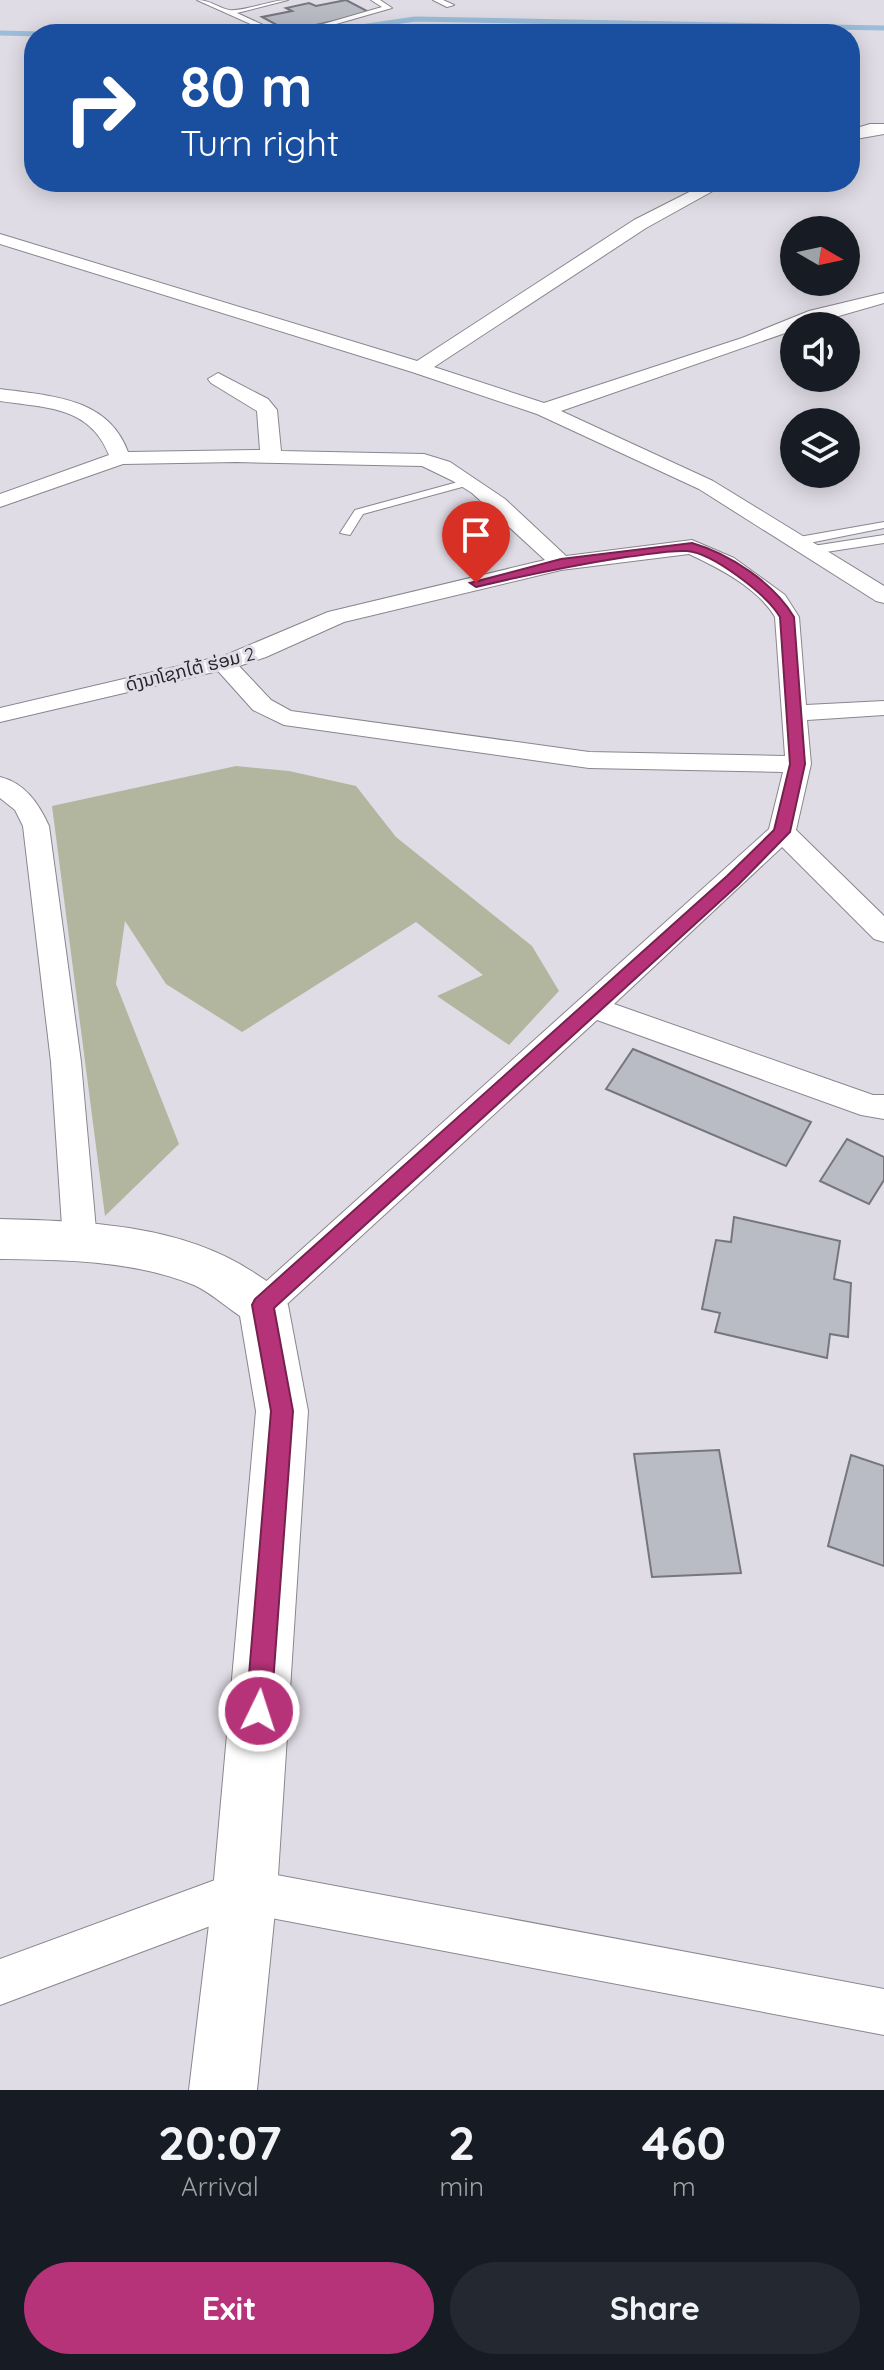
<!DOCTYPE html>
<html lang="en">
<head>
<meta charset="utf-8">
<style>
  body { margin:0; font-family:Quicksand,"Noto Sans Lao",sans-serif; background:#242831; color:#f1f3f6; height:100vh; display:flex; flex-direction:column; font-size:30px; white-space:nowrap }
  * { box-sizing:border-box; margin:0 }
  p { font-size:26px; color:#9ea1a6 }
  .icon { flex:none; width:44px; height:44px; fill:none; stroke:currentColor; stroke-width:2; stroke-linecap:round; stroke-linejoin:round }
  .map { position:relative; height:2090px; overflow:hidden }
  .sheet { display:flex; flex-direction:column; background:#171b24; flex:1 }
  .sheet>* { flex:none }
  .banner { position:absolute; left:24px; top:24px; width:836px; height:168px; border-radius:32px; box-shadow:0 4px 20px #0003; background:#1a4fa0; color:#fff; overflow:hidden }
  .needle { width:52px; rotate:99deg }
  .tools { position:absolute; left:780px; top:216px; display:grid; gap:16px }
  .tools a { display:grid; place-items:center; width:80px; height:80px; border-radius:50%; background:#171b24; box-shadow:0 4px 20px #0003; font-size:40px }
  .pin { position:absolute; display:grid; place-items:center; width:68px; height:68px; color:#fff; margin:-82px -34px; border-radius:50% 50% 50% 0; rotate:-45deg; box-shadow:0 0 8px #0007 }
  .pin .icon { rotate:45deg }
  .me { position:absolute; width:88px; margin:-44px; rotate:4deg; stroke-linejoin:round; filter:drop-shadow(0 0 6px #0008) }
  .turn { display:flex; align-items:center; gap:28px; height:168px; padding:0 24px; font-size:36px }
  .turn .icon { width:104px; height:104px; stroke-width:2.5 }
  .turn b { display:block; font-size:56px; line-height:68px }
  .eta { display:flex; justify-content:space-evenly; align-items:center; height:136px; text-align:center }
  .eta b { font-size:48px; font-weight:800; line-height:56px }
  .button { display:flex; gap:16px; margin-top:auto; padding:16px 24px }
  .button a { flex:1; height:92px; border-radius:48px; background:#b73379; color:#fff; font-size:32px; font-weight:800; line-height:92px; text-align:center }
  .button a+a { background:#242831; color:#f1f3f6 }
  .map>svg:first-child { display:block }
</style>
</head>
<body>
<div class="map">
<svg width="884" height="2090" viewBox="0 0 884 2090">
  <rect width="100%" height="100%" fill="#e0dce5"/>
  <path fill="#b2b69e" d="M236 766 289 771 356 786 396 837 532 946 559 991 509 1045 437 996 483 975 416 922 242 1032 166 984 125 921 116 984 179 1144 105 1216 52 806Z"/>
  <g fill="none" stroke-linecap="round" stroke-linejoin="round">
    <g stroke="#9bbdd9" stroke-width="5">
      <path d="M0 33 40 34"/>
      <path d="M313 34 415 19 884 28"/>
    </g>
  </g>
  <g fill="#babcc5" stroke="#75767e" stroke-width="2">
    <path d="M346 0 371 13 288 31 262 17 292 11 286 8 309 3 316 6Z"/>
    <path d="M633 1049 811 1122 786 1166 606 1089Z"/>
    <path d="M847 1139 884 1157V1180L869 1204 820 1181Z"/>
    <path d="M734 1217 840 1241 834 1279 851 1283 848 1337 830 1334 827 1358 715 1332 720 1313 702 1309 716 1240 731 1242Z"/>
    <path d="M719 1450 741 1573 652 1577 634 1454Z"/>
    <path d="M851 1455 884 1466V1566L828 1546Z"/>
  </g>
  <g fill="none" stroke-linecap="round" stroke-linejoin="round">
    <defs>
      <g id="lane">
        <path d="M197 0C210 0 217 7 229 10 244 12 270 0 288 0L237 13 283 34H273Z"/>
        <path d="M371 0H380L392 8 301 34H289L382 7Z"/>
        <path d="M433 0H443L454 5 447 7Z"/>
        <path d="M469 479 475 482 473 484 363 514 350 535 340 533 355 510Z"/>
        <path d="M884 522V528L799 545 793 541 799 537Z"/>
        <path d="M884 535V543L813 554 807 550 813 546Z"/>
      </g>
      <g id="street">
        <path d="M870 124H884V134L850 140V130Z"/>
        <path d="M709 182H729L646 228 434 367 544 403 742 338 809 311 884 293V303L804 326H794V330L561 411 713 481 884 586V603L876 601 699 489 537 414 412 372 0 244V234L417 361 634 220Z"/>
        <path d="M218 373 268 399 277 410 281 451 424 454 450 462 505 499 566 556 692 540 734 558 785 595 799 617 806 705 884 701V715L807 720 811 764 796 830 884 916V942L874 939 782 847 614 1004 873 1095H884V1119L861 1115 597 1020 275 1315 263 1319 251 1315 246 1305 251 1295 769 829 783 772 589 768 284 725 253 710 218 671 0 722V708L226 655 328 612 545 560 472 493 453 481 422 466 236 462 123 464 0 507V494L109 455C90 406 46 408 0 401V389C50 396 108 397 128 452L260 450 257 411 211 383 208 379ZM689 554C719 568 758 588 775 617L785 756 589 752 291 711 271 700 239 666 266 657 344 622 561 570Z"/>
        <path d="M0 777C25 783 39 804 49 826L81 1062 97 1241 92 1250 80 1254 68 1250 63 1241 51 1062 23 826 15 810 0 798Z"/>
        <path d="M245 1869 884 1989V2035L245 1913 0 2005V1959Z"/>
      </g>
      <path id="secondary" d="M0 1219C84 1221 180 1224 253 1272 268 1282 280 1288 288 1305L308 1411 277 1891 257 2090H189L213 1891 256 1411 240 1316C225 1306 210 1292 194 1285 133 1260 64 1260 0 1259Z"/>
    </defs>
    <use href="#lane" stroke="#89868e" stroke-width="2"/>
    <use href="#street" stroke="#89868e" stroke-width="2"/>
    <use href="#secondary" stroke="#89868e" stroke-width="2"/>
    <use href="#lane" fill="#fff" fill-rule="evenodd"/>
    <use href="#street" fill="#fff" fill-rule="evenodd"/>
    <use href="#secondary" fill="#fff" fill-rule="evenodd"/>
  </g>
  <path fill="#b73379" stroke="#77214f" stroke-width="2" d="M692 543C730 554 774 583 794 617L805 764 790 832 739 884 274 1308 293 1411 271 1711 268 1719 259 1723 250 1719 246 1711 271 1411 252 1305 255 1299 727 876 774 830 790 764 780 617C767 595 713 553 687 551 667 550 646 555 626 557 575 565 526 575 476 587L470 583 561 559Z"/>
  <g text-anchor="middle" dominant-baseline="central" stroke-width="6" stroke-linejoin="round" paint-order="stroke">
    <g font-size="18" fill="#272529" stroke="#e0dce5">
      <text transform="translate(190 669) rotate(-14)">ດົງນາໂຊກໄຕ້ ຮ່ອມ 2</text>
    </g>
  </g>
</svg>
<div class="tools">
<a><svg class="needle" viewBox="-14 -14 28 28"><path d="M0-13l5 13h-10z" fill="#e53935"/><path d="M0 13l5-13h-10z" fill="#9ea1a6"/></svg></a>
<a><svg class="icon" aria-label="sound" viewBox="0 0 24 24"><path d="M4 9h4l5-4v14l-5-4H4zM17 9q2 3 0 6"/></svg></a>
<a><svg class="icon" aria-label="layers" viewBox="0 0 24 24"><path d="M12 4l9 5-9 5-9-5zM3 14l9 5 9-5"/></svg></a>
</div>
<div class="pin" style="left:476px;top:583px;background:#d93025"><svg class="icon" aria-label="arrive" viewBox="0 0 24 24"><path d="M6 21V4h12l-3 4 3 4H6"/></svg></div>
<svg class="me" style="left:259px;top:1711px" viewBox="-20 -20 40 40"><circle r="17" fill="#b73379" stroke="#fff" stroke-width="3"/><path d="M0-11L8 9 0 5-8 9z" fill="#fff"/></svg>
<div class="banner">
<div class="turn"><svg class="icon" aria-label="right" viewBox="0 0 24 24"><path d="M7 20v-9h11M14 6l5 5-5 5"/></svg><div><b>80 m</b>Turn right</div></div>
</div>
</div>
<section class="sheet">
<div class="eta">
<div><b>20:07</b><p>Arrival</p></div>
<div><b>2</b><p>min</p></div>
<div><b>460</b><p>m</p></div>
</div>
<div class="button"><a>Exit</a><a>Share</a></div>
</section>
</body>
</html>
